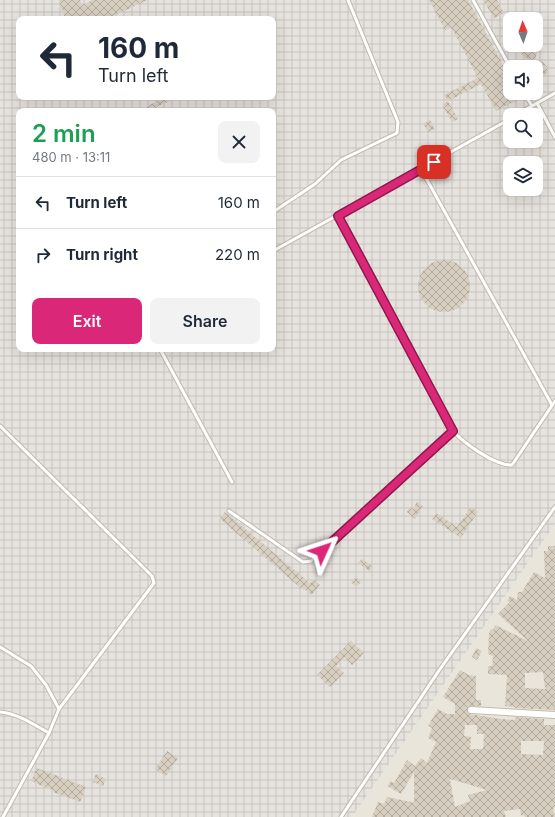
<!DOCTYPE html>
<html lang="en">
<head>
<meta charset="utf-8">
<style>
  body { margin:0; font-family:Inter,sans-serif; background:#f2f2f3; color:#1f2937; height:100vh; display:flex; flex-direction:column; font-size:15px; white-space:nowrap }
  * { box-sizing:border-box; margin:0 }
  p { font-size:13px; color:#747a83 }
  .icon { flex:none; width:22px; height:22px; fill:none; stroke:currentColor; stroke-width:2; stroke-linecap:round; stroke-linejoin:round }
  .map { position:relative; flex:1; overflow:hidden }
  .sheet { position:absolute; left:16px; top:108px; width:260px; height:244px; display:flex; flex-direction:column; background:#fff; border-radius:8px; box-shadow:0 4px 16px #0002 }
  .sheet>* { flex:none }
  .hud { position:absolute; left:16px; top:16px; width:260px; height:84px; border-radius:8px; box-shadow:0 4px 16px #0002; background:#fff; color:#1f2937; overflow:hidden }
  .needle { width:26px; rotate:358deg }
  .tools { position:absolute; left:503px; top:12px; display:grid; gap:8px }
  .tools a { display:grid; place-items:center; width:40px; height:40px; border-radius:8px; background:#fff; box-shadow:0 4px 16px #0002; font-size:20px }
  .pin { position:absolute; display:grid; place-items:center; width:34px; height:34px; color:#fff; margin:-17px; border-radius:8px; box-shadow:0 2px 6px #0006 }
  .me { position:absolute; width:44px; margin:-22px; rotate:48deg; stroke-linejoin:round; filter:drop-shadow(0 0 3px #0008) }
  .turn { display:flex; align-items:center; gap:14px; height:84px; padding:0 16px; font-size:18px }
  .turn .icon { width:52px; height:52px; stroke-width:2.5 }
  .turn b { display:block; font-size:28px; line-height:34px }
  .round { display:grid; place-items:center; flex:none; width:42px; height:42px; border-radius:8px; background:#f2f2f3 }
  .headline { display:flex; align-items:center; justify-content:space-between; height:68px; padding:0 16px }
  h1 { font-size:24px; font-weight:600; line-height:30px; color:#1e9e55 }
  .button { display:flex; gap:8px; margin-top:auto; padding:8px 16px }
  .button a { flex:1; height:46px; border-radius:8px; background:#db2777; color:#fff; font-size:16px; font-weight:600; line-height:46px; text-align:center }
  .button a+a { background:#f2f2f3; color:#1f2937 }
  ul { padding:0; list-style:none }
  li { display:flex; align-items:center; gap:12px; height:52px; padding:0 16px; border-top:1px solid #e0e1e3 }
  li div { flex:1 }
  li b { display:block; font-size:15px }
  li em { font-style:normal }
  .map>svg:first-child { display:block }
</style>
</head>
<body>
<div class="map">
<svg width="555" height="817" viewBox="0 0 555 817">
  <defs>
    <pattern id="industrial-grid" width="8" height="8" patternUnits="userSpaceOnUse"><rect width="8" height="8" fill="#e6e2dd"/><path d="M0 4h8M4 0v8" fill="none" stroke="#c7c3be"/></pattern>
    <pattern id="building-cross-hatch" width="8" height="8" patternUnits="userSpaceOnUse"><rect width="8" height="8" fill="#d8cfc1"/><path d="M0 0l8 8M0 8l8-8" fill="none" stroke="#b1aa9e"/></pattern>
  </defs>
  <rect width="100%" height="100%" fill="#f6f3ec"/>
  <path fill="#eae5da" d="M555 524V817H352Z"/>
  <path fill="url(#industrial-grid)" fill-rule="evenodd" d="M0 0H555V524L352 817H0ZM19 19H273V97H19ZM510 19H536V45H510ZM510 67H536V93H510ZM19 111H273V349H19ZM510 115H536V141H510ZM510 163H536V189H510Z"/>
  <g fill="url(#building-cross-hatch)" fill-rule="evenodd">
    <path d="M59 0H80L82 5 93 0H148L106 19H65Z"/>
    <path d="M429 0H468L510 78V93H518L521 98 496 111 481 84 448 101 444 95 478 78 451 27 445 30Z"/>
    <path d="M483 0H497L504 13 494 18Z"/>
    <path d="M523 45H535L536 47 537 52 535 60 527 59 522 55 521 50Z"/>
    <path d="M535 59 543 62 547 67V73L543 77 536 78V67H531Z"/>
    <path d="M158 97H179L156 107 158 111H139L159 100Z"/>
    <path d="M448 101 458 119 452 122 442 105Z"/>
    <path d="M430 120 435 129 428 132 423 124Z"/>
    <circle cx="444" cy="286" r="26"/>
    <path d="M417 502 423 506 415 519 407 512 410 507 413 509Z"/>
    <path d="M471 507 478 512 461 538 432 519 436 513 457 527Z"/>
    <path d="M225 512 310 583 314 579 320 585 312 595 304 589 303 590 220 519Z"/>
    <path d="M548 546H555V710L515 708V707L505 706 507 675 488 674V666H492L493 656 488 654 489 633 491 629 493 630 495 625 528 641 498 614 510 602 507 601 510 596 517 600 518 592H522L534 572 545 578 544 551H548ZM543 672 545 689 525 688V673Z"/>
    <path d="M362 559 372 566 369 571 358 563Z"/>
    <path d="M356 577 361 582 356 587 351 582Z"/>
    <path d="M351 641 364 653 352 665 345 657 336 666 344 673 330 687 317 675Z"/>
    <path d="M476 648 482 651 477 660 472 657Z"/>
    <path d="M460 670 469 675 476 676V700H481V706H471L468 707 467 712 469 714 501 719 515 720V717L544 719V725H555V807L553 808 555 817H525L524 815 521 816 520 809 504 811 506 817H372L378 802 384 804 387 797 416 803 414 802V772L401 794 387 786 391 781 394 783 407 760 415 766 421 758 427 763 436 742 428 738 432 728 428 726 438 709 447 714H455V704L443 697ZM465 725H477V734H484L483 749H470L471 737 464 736ZM521 741H544L543 755 521 754ZM450 779 487 790 468 795 470 801 455 807Z"/>
    <path d="M167 751 178 758 166 776 155 769Z"/>
    <path d="M37 768 86 787 80 802 53 792 54 791 31 781Z"/>
    <path d="M96 774 106 779 103 786 93 782Z"/>
  </g>
  <g fill="none" stroke-linecap="round" stroke-linejoin="round">
    <defs>
      <g id="service">
        <path d="M473 0 510 67"/>
        <path d="M524 93 532 106"/>
        <path d="M537 103 555 137"/>
        <path d="M516 115 555 93"/>
        <path d="M421 169 552 405"/>
        <path d="M273 212 315 184 341 160 397 133 398 122 348 0"/>
        <path d="M338 216 453 431C464 443 495 466 512 465L555 401"/>
        <path d="M273 251 510 119"/>
        <path d="M160 349 232 482"/>
        <path d="M0 426 152 576 154 583 59 709"/>
        <path d="M229 511 303 562 311 561 453 431"/>
        <path d="M0 647 31 666 46 685 59 709 49 733 3 817"/>
        <path d="M0 712C19 714 33 724 49 733"/>
        <path d="M341 817 438 672 555 507"/>
      </g>
      <path id="minor" d="M471 710 555 715"/>
    </defs>
    <use href="#service" stroke="#c2bbae" stroke-width="5"/>
    <use href="#minor" stroke="#c2bbae" stroke-width="8"/>
    <use href="#service" stroke="#fff" stroke-width="3"/>
    <use href="#minor" stroke="#fff" stroke-width="6"/>
  </g>
  <g fill="none" stroke-linecap="round" stroke-linejoin="round">
    <defs>
      <path id="route" d="M322 551 453 431 338 216 434 162"/>
    </defs>
    <use href="#route" stroke="#8e194d" stroke-width="10"/>
    <use href="#route" stroke="#db2777" stroke-width="7"/>
  </g>
</svg>
<div class="tools">
<a><svg class="needle" viewBox="-14 -14 28 28"><path d="M0-13l5 13h-10z" fill="#e53935"/><path d="M0 13l5-13h-10z" fill="#747a83"/></svg></a>
<a><svg class="icon" aria-label="sound" viewBox="0 0 24 24"><path d="M4 9h4l5-4v14l-5-4H4zM17 9q2 3 0 6"/></svg></a>
<a><svg class="icon" aria-label="search" viewBox="0 0 24 24"><circle cx="10" cy="10" r="6"/><path d="M15 15l6 6"/></svg></a>
<a><svg class="icon" aria-label="layers" viewBox="0 0 24 24"><path d="M12 4l9 5-9 5-9-5zM3 14l9 5 9-5"/></svg></a>
</div>
<div class="pin" style="left:434px;top:162px;background:#d93025"><svg class="icon" aria-label="arrive" viewBox="0 0 24 24"><path d="M6 21V4h12l-3 4 3 4H6"/></svg></div>
<svg class="me" style="left:322px;top:551px" viewBox="-20 -20 40 40"><path d="M0-17L14 15 0 8-14 15z" fill="#db2777" stroke="#fff" stroke-width="4"/></svg>
<div class="hud">
<div class="turn"><svg class="icon" aria-label="left" viewBox="0 0 24 24"><path d="M17 20v-9H6M10 6l-5 5 5 5"/></svg><div><b>160 m</b>Turn left</div></div>
</div>
<section class="sheet">
<div class="headline"><div><h1>2 min</h1><p>480 m · 13:11</p></div><a class="round"><svg class="icon" aria-label="close" viewBox="0 0 24 24"><path d="M6 6l12 12M18 6L6 18"/></svg></a></div>
<ul>
<li><svg class="icon" aria-label="left" viewBox="0 0 24 24"><path d="M17 20v-9H6M10 6l-5 5 5 5"/></svg><div><b>Turn left</b></div><em>160 m</em></li>
<li><svg class="icon" aria-label="right" viewBox="0 0 24 24"><path d="M7 20v-9h11M14 6l5 5-5 5"/></svg><div><b>Turn right</b></div><em>220 m</em></li>
</ul>
<div class="button"><a>Exit</a><a>Share</a></div>
</section>
</div>
</body>
</html>
